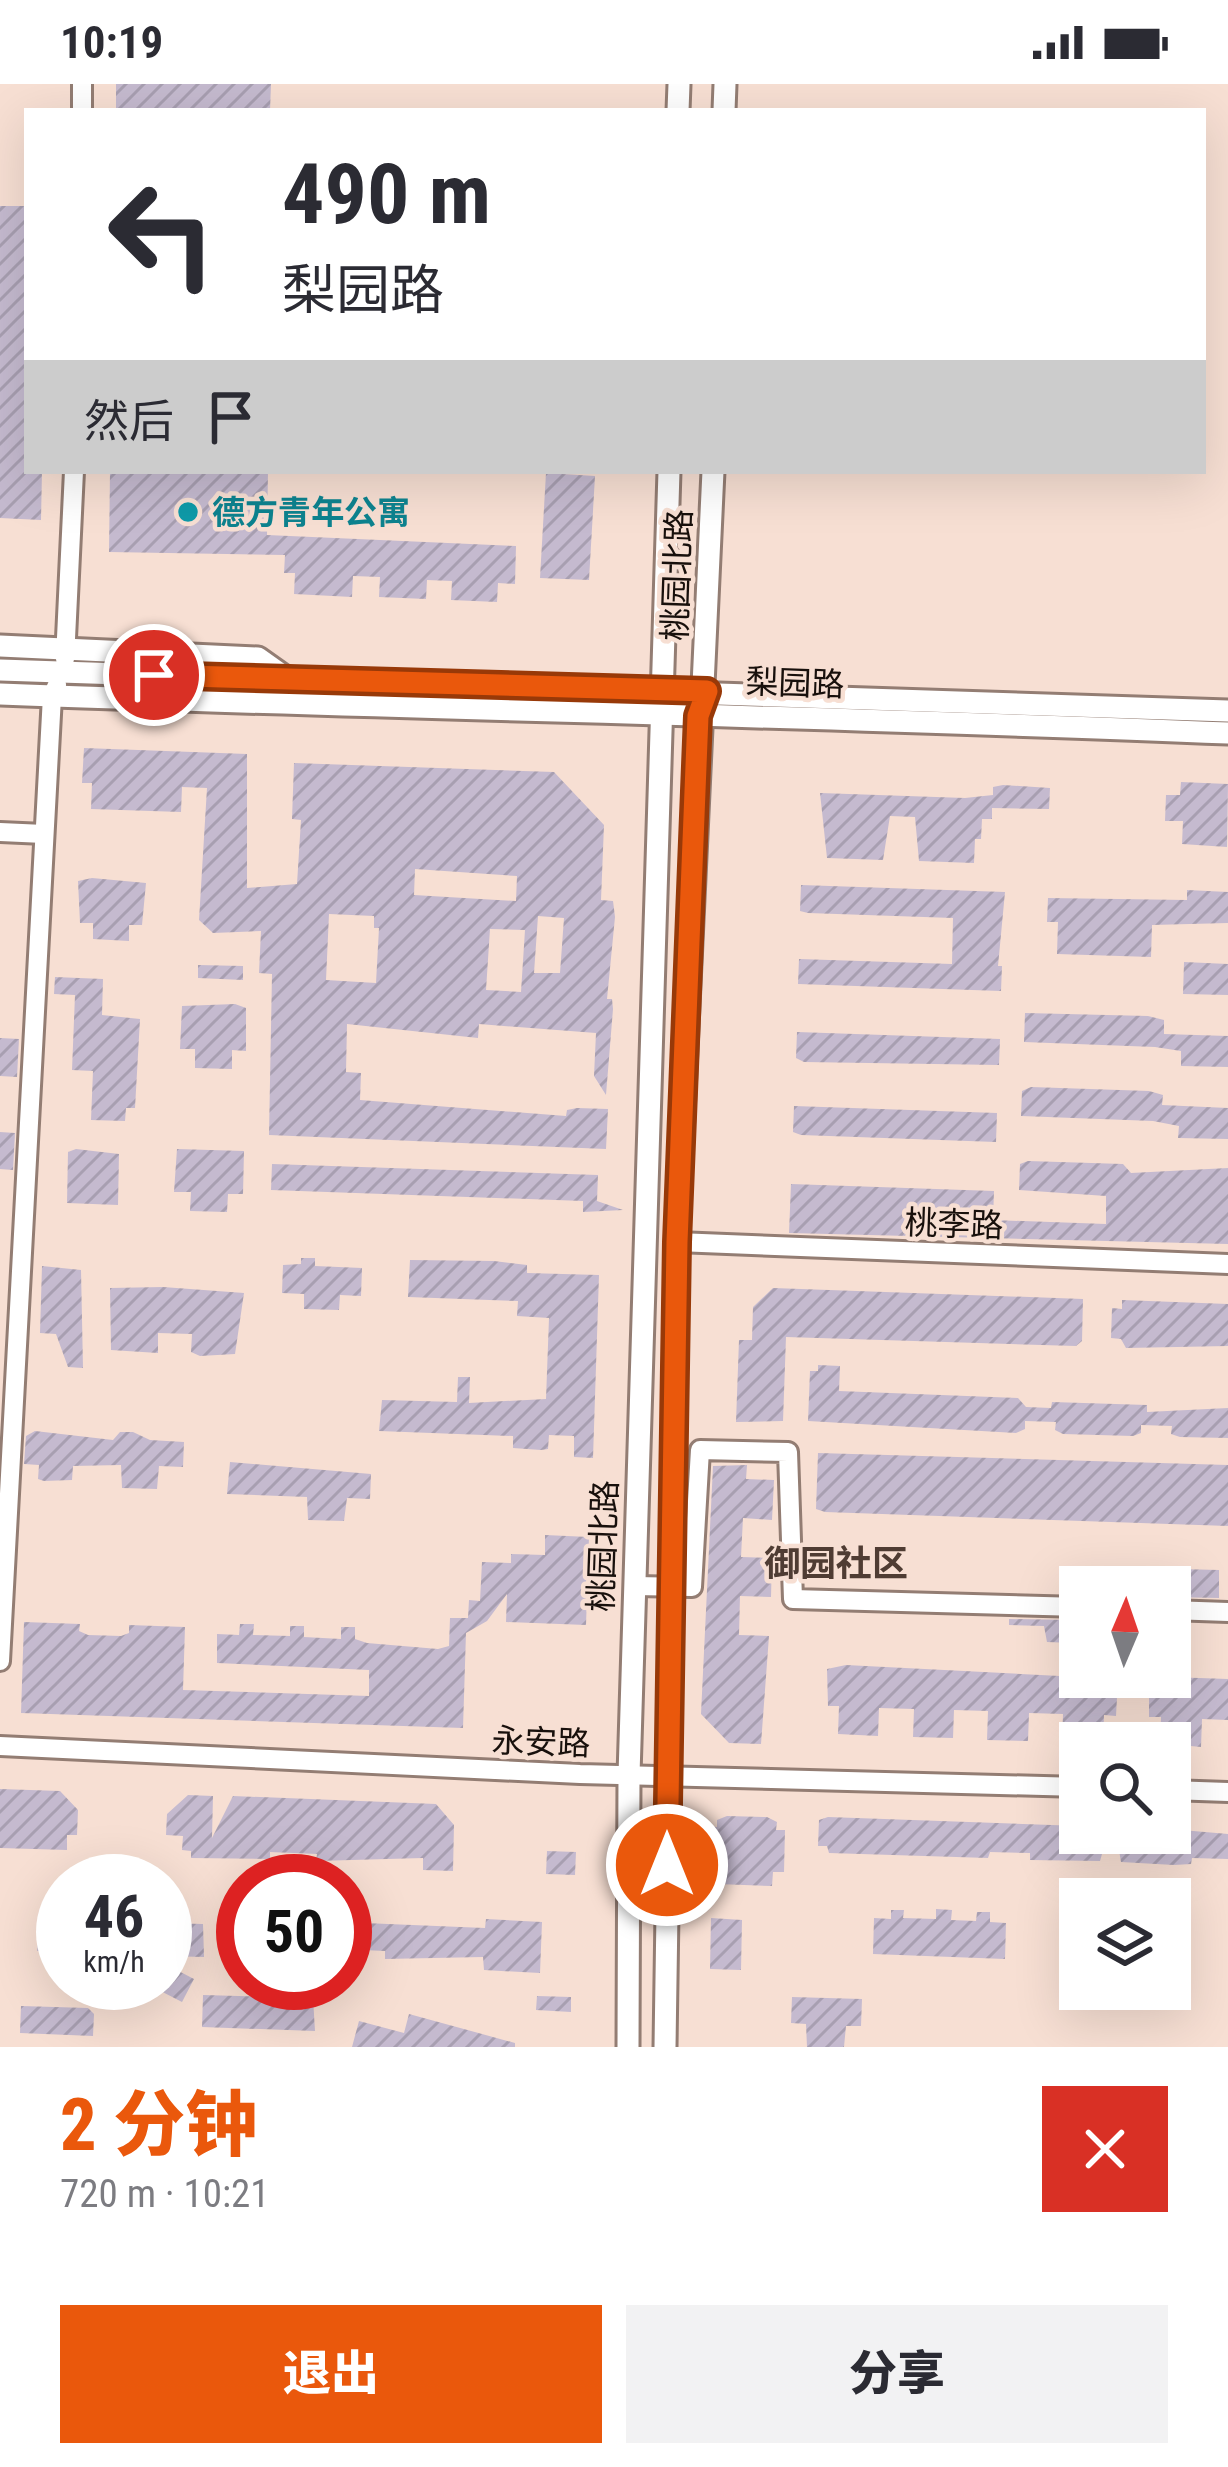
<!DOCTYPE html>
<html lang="zh">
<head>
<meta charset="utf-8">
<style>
  body { margin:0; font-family:"Roboto Condensed","Noto Sans SC",sans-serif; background:#f2f2f3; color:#2b2b33; height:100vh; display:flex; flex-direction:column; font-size:45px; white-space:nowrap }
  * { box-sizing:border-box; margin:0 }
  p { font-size:39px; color:#7c7c81 }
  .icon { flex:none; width:66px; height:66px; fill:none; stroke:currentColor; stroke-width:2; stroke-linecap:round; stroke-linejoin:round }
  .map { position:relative; height:1963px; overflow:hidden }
  .panel { display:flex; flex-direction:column; background:#fff; flex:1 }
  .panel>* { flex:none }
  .guide { position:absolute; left:24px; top:24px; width:1182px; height:366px; border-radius:0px; box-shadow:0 12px 48px #0002; background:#fff; color:#2b2b33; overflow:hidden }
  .needle { width:78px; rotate:2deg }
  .fabs { position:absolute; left:1059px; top:1482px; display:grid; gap:24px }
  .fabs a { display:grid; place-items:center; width:132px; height:132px; border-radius:0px; background:#fff; box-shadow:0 12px 48px #0002; font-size:60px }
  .speed { position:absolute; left:36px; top:1770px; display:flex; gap:24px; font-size:60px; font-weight:700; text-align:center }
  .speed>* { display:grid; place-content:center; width:156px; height:156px; border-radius:50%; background:#fff; box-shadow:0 12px 48px #0002; line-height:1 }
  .speed small { font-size:30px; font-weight:400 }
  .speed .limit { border:18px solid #d22; background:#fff; color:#111 }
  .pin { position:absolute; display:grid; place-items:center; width:102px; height:102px; color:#fff; margin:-51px; border:6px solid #fff; border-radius:50%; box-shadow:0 3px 12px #0007 }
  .me { position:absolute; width:132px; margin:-66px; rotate:0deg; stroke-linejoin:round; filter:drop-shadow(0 0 9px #0008) }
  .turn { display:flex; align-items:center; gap:42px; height:252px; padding:0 60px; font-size:54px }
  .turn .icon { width:156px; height:156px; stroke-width:2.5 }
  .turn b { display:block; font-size:84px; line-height:102px }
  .then { display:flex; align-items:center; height:114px; padding:0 60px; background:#0003; gap:24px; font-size:45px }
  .round { display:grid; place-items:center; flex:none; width:126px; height:126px; border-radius:0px; background:#f2f2f3 }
  .headline { display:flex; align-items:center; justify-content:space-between; height:204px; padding:0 60px }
  h1 { font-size:72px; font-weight:800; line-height:90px; color:#ea580c }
  .action { display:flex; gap:24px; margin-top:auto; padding:24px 60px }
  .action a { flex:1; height:138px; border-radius:0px; background:#ea580c; color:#fff; font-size:48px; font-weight:800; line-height:138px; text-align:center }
  .action a+a { background:#f2f2f3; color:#2b2b33 }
  .status { display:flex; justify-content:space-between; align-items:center; height:84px; padding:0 60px; background:#fff; direction:ltr }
  .status svg { height:33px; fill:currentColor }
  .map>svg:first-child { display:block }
</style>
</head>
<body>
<div class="status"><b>10:19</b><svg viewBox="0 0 49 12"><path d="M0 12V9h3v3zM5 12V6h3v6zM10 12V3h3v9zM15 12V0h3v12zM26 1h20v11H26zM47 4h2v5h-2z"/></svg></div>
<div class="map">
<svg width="1228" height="1963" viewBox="0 0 1228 1963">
  <defs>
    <pattern id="building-hatch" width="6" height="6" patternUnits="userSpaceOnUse" patternTransform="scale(3)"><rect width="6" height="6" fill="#c5bacf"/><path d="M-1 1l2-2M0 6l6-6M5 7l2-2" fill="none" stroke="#a89fb1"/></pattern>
  </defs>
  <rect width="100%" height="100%" fill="#f7dfd3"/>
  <g fill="url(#building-hatch)" fill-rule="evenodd">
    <path d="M116 0H271L270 27H116Z"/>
    <path d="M0 122H27V387H42L41 436 0 434Z"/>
    <path d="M110 387H268L267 451 516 462 515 500 498 499 497 518 451 516 452 497 427 496 426 515 379 513 380 493 353 492 352 513 294 510 295 489H284L285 471 109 468Z"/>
    <path d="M546 389 595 392 589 496 540 494Z"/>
    <path d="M84 664 247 670V804L297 800 301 736 292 735 294 679 554 688 604 741 601 816 613 817 615 833 607 915H612L613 925 606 1011 594 992 596 949 479 940 478 954 347 940 346 988 361 989 360 1016 566 1032 567 1026 577 1024 608 1025 606 1065 269 1051 272 890 259 889 261 847 213 849 199 836 207 704 182 703 181 728 91 725 92 699H82ZM415 785 517 792 516 817 414 811ZM329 830 374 832V844H379L376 899 326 896ZM538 832 564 834 560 889H534ZM490 845 525 846 521 908 486 906Z"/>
    <path d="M1181 698 1228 700 1227 763 1182 760 1183 737H1165L1166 711H1180Z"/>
    <path d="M1003 701 1050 704 1049 725 992 724V735H982L981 755H975L974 779 919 777 915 733 890 732 883 776 827 774 820 709 965 714 993 711V703Z"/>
    <path d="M92 794 146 799 142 841H129V857L93 855V839H80L78 797Z"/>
    <path d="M801 801 1005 808 998 882H1002L1001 907 798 900 799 875 952 880 953 834 808 829 800 827Z"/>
    <path d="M1187 806 1228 808V839L1152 841 1151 873 1057 870 1058 838H1047L1048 814 1187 816Z"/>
    <path d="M1184 878 1228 880V911L1183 910Z"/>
    <path d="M198 881 243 882V896L198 894Z"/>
    <path d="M55 893 103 895 102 931 140 935 135 1024H126L125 1037 91 1036 93 987 72 986 75 911 54 910Z"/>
    <path d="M235 920 246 924V967L232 966V985L195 984V965H180L182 922Z"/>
    <path d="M1025 929 1148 932 1164 936V950L1228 952V983L1181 982V967L1155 963 1024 958Z"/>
    <path d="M797 948 1000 955 999 981 804 978 796 974Z"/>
    <path d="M0 954 19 955 17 993 0 992Z"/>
    <path d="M1031 1003 1149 1007 1163 1011 1162 1021 1228 1024V1055L1178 1054 1179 1042 1153 1037 1021 1032 1022 1007Z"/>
    <path d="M794 1022 997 1029 996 1058 801 1051 793 1048Z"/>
    <path d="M0 1048 15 1049 13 1086 0 1085Z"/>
    <path d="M76 1065 119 1070 118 1121 67 1119 68 1068Z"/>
    <path d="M177 1065 244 1067 243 1110H228L227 1128 190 1127 191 1108H174Z"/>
    <path d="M1028 1077 1123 1080 1131 1089 1228 1084V1160L789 1149 791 1100 994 1107 993 1136 1106 1140V1112L1019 1106 1020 1080Z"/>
    <path d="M272 1080 598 1091 597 1117 623 1126 583 1128V1117L271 1106Z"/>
    <path d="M301 1174H315V1182L362 1184 361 1212 340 1211 339 1226 304 1225V1210L282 1209 283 1181 301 1180Z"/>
    <path d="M410 1176 494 1177 527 1181V1189L599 1191 593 1374 574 1373V1352L549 1351 548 1365 541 1366 513 1364V1352L379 1347 382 1316 457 1318 458 1293H470L469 1319 546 1315 549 1234 517 1232 518 1217 408 1213Z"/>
    <path d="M42 1182 81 1186 83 1284 68 1283 56 1250 40 1249Z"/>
    <path d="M163 1203 244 1209 235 1270 200 1272 191 1268 192 1250 158 1249V1269L111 1266 110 1204Z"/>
    <path d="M773 1204 1083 1215 1082 1257 1076 1262 786 1253 783 1337 736 1338 739 1256H752L753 1223Z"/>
    <path d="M1122 1216 1228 1220V1262L1126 1264 1121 1255 1111 1254 1112 1224 1122 1225Z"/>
    <path d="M818 1281 840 1282 839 1307 1018 1314 1026 1323 1051 1324 1052 1318 1147 1321V1328L1228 1324V1354L1180 1353 1171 1350 1172 1342 1141 1341V1349L1133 1352 1063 1350 1055 1346 1056 1338 1025 1337V1345L1016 1349 808 1337 810 1287H818Z"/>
    <path d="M35 1347 113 1356 120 1348H133L150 1356 184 1358 183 1383 159 1382 157 1405 122 1404 121 1381 73 1382 72 1396 44 1397 38 1395 39 1381 24 1380 26 1352Z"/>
    <path d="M818 1369 1228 1381V1442L825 1428 816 1425Z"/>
    <path d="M230 1378 371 1390 370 1415 347 1414 344 1437 308 1436 307 1413 227 1410Z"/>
    <path d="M747 1381 746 1395 774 1396 772 1436 743 1434 741 1473 772 1474 771 1513 740 1512 739 1551 769 1552 761 1660 729 1659 701 1630 713 1382Z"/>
    <path d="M545 1451 589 1453 586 1541 506 1538 507 1510 487 1537 466 1549 463 1644 21 1629 24 1538 80 1540 79 1547 88 1551 121 1552 129 1549V1541L185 1543 183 1606 369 1612V1586L217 1579V1550L239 1551 240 1540H254L253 1551 290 1552V1542H304V1553L341 1555V1543H355V1555L367 1559 438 1565 449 1562 450 1534H468L469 1516 480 1517 482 1478 511 1479V1470L545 1471Z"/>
    <path d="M1141 1484 1219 1486V1514L1170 1513V1503H1140Z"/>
    <path d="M1009 1535 1073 1536 1072 1559 1047 1558 1044 1542 1009 1541Z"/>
    <path d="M846 1581 1118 1595 1116 1632 1104 1631 1103 1659 1062 1658 1063 1630 1029 1629 1028 1657 987 1656 988 1627 954 1626 953 1654 913 1653 914 1625 879 1624 878 1652 838 1650 839 1622H828L827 1585Z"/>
    <path d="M1170 1593 1228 1595V1636L1202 1635 1201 1663 1160 1659 1161 1633H1149V1596Z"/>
    <path d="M0 1705 60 1707 78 1726 77 1751H67V1766L0 1764Z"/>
    <path d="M188 1711 213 1712 212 1754 233 1712 436 1720 454 1741 453 1787 423 1786V1774L316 1777 317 1770 270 1768V1775L191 1774V1767L182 1766 183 1752 166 1751 167 1730Z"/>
    <path d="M727 1732 767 1733 777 1738 776 1746H785L784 1788H773L772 1802 717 1800V1786L706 1785 708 1742 717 1743V1736Z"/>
    <path d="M828 1733 1080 1742V1749H1108L1100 1777 1030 1776V1769L990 1768 988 1774 829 1769 827 1762H818L819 1736Z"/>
    <path d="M1170 1745 1228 1750V1775L1192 1774 1191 1780 1174 1781 1121 1778 1116 1749H1170Z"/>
    <path d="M547 1767 576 1768 575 1791 546 1790Z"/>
    <path d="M936 1825 952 1826 951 1836 976 1837 977 1828H990V1838L1006 1839 1005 1875 873 1870 874 1834 891 1835V1826H904L903 1834 936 1835Z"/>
    <path d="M711 1834 742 1836 741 1886 710 1885Z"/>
    <path d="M40 1835 63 1836V1865L37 1867Z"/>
    <path d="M486 1835 542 1838 540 1889 484 1886 483 1873 385 1875V1867L363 1866 364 1839 485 1844Z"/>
    <path d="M165 1839 203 1840 204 1873 165 1872Z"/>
    <path d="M165 1880 194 1895 182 1918 145 1899H165Z"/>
    <rect x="1107" y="1905" width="58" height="13"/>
    <path d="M203 1911 313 1914 315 1947 202 1943Z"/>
    <path d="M537 1912 571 1913V1928L536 1926Z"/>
    <path d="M792 1913 862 1915 861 1942H846L844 1963H807L806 1940 791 1939Z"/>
    <path d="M21 1922 88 1924 94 1930 93 1952 20 1949Z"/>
    <path d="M409 1930 515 1959V1963H352L359 1937 404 1949Z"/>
  </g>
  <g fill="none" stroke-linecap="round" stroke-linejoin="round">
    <defs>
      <g id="minor">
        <path d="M82 0V27"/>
        <path d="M65 575 74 387"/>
        <path d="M0 748 44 750"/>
        <path d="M677 1158 1228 1180"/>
        <path d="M634 1502 692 1503 700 1366 788 1368 793 1515 1080 1523"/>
        <path d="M1170 1526 1228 1528"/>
        <path d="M0 1577 52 612 57 601"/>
        <path d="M0 1662 580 1690 1080 1703"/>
        <path d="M1170 1706 1228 1708"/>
      </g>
      <g id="major">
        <path d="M678 27 679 0"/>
        <path d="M724 27 725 0"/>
        <path d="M0 562 258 574 289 596"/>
        <path d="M0 586 1228 627"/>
        <path d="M0 610C409 625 819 632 1228 649"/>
        <path d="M628 1963 629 1691 669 387"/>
        <path d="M665 1963 677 1158 713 387"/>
      </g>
    </defs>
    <use href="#minor" stroke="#937d73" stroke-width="24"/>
    <use href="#major" stroke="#937d73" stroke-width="27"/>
    <use href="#minor" stroke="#fff" stroke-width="18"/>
    <use href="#major" stroke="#fff" stroke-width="21"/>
  </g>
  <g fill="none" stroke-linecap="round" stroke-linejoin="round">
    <defs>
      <path id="route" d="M154 591 707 607 698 632 677 1158 667 1781"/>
    </defs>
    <use href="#route" stroke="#983908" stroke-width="30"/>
    <use href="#route" stroke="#ea580c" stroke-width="21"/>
  </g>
  <circle fill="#0f9aa8" stroke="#f7dfd3" stroke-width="4.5" cx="188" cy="428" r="12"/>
  <g text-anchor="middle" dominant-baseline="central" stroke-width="9" stroke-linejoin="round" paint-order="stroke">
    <g font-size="33" font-weight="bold" fill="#0d838f" stroke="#f7dfd3" text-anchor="start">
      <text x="212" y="428">德方青年公寓</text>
    </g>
    <g font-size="33" fill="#18100c" stroke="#f7dfd3">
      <text transform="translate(677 491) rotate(-88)">桃园北路</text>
      <text transform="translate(795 599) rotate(2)">梨园路</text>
      <text transform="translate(954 1140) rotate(2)">桃李路</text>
      <text transform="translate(603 1462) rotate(-88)">桃园北路</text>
      <text transform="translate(541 1658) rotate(2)">永安路</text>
    </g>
    <g font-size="36" font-weight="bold" fill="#4f3c33" stroke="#f7dfd3">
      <text x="836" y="1480">御园社区</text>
    </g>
  </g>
</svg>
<div class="fabs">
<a><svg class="needle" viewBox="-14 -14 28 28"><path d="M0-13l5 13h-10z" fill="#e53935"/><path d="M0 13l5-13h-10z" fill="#7c7c81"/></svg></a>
<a><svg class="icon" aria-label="search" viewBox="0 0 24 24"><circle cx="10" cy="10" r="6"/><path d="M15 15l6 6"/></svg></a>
<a><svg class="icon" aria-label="layers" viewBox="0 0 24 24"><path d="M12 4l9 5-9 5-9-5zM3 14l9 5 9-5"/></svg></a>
</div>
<div class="speed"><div>46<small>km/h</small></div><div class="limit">50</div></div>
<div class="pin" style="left:154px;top:591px;background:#d93025"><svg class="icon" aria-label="arrive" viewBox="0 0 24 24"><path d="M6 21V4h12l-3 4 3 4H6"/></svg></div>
<svg class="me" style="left:667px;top:1781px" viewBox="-20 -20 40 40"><circle r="17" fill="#ea580c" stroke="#fff" stroke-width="3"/><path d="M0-11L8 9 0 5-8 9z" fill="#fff"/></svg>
<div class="guide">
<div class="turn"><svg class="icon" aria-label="left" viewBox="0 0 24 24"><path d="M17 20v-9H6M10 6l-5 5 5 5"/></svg><div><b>490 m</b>梨园路</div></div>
<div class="then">然后<svg class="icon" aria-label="arrive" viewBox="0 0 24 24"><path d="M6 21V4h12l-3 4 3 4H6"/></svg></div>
</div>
</div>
<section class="panel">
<div class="headline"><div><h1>2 分钟</h1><p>720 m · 10:21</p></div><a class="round" style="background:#d93025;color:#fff"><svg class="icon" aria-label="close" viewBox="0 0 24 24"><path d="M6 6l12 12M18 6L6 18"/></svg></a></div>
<div class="action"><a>退出</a><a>分享</a></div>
</section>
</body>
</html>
